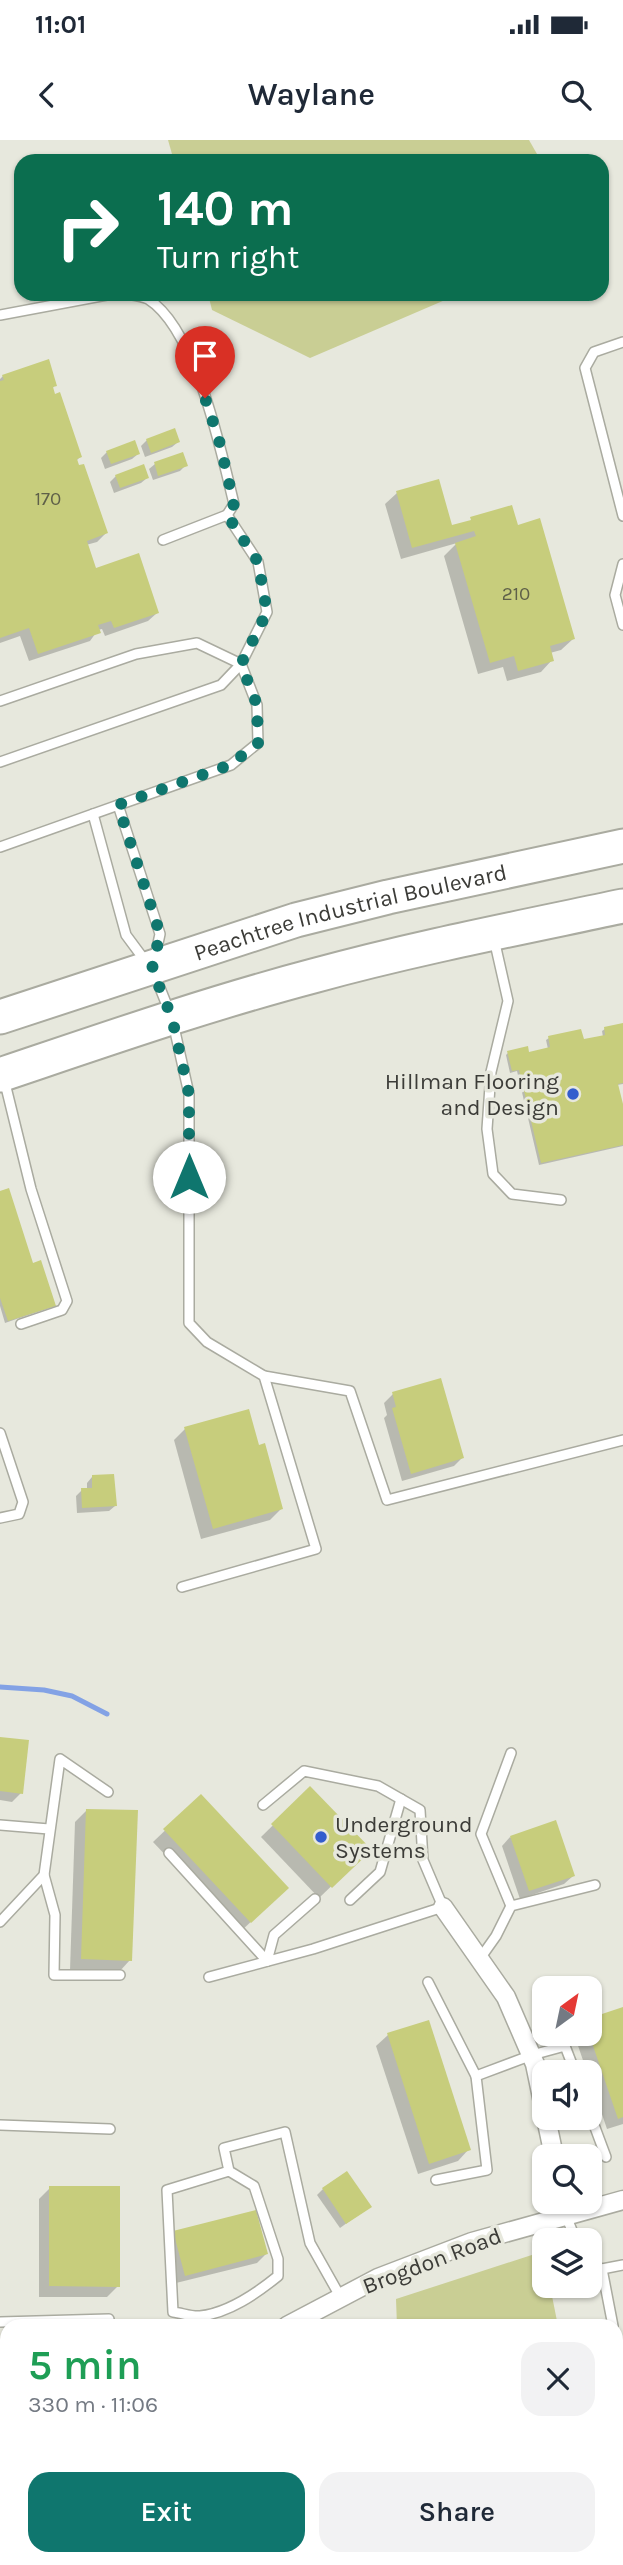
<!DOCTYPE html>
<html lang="en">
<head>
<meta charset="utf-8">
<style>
  body { margin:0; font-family:Karla,sans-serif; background:#f2f2f3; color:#1f2937; height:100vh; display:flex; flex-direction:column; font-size:26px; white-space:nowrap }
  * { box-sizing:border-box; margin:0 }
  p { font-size:23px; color:#747a83 }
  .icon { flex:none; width:38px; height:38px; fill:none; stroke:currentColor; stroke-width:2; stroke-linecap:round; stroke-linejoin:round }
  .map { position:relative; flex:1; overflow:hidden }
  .drawer { position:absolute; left:0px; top:2179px; width:623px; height:247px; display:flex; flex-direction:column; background:#fff; border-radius:21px 21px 0 0; box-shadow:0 2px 5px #0004 }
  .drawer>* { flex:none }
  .hud { position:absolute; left:14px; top:14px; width:595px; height:147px; border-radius:21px; box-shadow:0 2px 5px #0004; background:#0b6e4f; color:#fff; overflow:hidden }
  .needle { width:46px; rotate:33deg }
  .controls { position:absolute; left:532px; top:1836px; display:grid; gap:14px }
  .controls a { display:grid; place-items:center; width:70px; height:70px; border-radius:14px; background:#fff; box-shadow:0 2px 5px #0004; font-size:35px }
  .pin { position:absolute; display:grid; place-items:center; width:60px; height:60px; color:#fff; margin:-72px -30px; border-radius:50% 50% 50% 0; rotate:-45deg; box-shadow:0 0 7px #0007 }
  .pin .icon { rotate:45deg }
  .me { position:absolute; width:77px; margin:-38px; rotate:0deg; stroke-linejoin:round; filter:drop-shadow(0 0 5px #0008) }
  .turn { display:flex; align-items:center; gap:24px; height:147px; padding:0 28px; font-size:32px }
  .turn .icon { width:91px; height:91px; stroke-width:2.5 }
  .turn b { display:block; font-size:49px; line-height:60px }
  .round { display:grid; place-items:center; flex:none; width:74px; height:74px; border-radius:21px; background:#f2f2f3 }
  .head { display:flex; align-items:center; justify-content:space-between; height:119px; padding:0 28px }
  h1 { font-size:42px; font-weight:600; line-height:52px; color:#1e9e55 }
  .button { display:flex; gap:14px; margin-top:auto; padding:14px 28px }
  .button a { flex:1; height:80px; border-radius:21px; background:#0f766e; color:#fff; font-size:28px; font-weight:600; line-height:80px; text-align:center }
  .button a+a { background:#f2f2f3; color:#1f2937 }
  .status { display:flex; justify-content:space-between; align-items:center; height:49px; padding:0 35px; background:#fff; direction:ltr }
  .status svg { height:19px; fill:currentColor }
  header { display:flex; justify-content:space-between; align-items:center; height:91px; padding:0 28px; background:#fff; font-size:32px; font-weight:600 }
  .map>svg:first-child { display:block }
</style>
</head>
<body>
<div class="status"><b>11:01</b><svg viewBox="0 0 49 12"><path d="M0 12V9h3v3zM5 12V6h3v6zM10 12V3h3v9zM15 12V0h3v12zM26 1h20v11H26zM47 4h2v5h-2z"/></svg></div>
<header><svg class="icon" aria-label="back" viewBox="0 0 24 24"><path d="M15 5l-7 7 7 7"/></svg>Waylane<svg class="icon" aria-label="search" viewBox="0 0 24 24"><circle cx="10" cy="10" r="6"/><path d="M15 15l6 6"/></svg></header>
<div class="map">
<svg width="623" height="2425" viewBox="0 0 623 2425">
  <rect width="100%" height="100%" fill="#e7e8dd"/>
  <g fill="#c9ce94">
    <path d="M168 0H529L541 21H174Z"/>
    <path d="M208 154H459L310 218 212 170Z"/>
    <path d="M544 2111V2146H550L558 2186H397L396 2159Z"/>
    <path d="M600 2418 601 2425H412L411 2419Z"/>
  </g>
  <g fill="#0003">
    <path d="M3 236 55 245 52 249 80 317 76 321 106 393 97 402 86 405 95 430 157 473 148 481 105 496 102 489 98 490 90 501 29 521 20 496 0 503V239Z"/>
    <path d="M147 300 178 302 172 307 145 317 141 306Z"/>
    <path d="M107 312 138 314 132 319 105 329 101 318Z"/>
    <path d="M155 324 186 325 180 331 153 340 149 329Z"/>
    <path d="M116 336 147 338 141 343 114 353 110 342Z"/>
    <path d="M397 353 451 387H516L573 499 561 510 550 513 552 520 541 532 507 541 503 527 478 534 444 416 457 403 401 419 385 364Z"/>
    <path d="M605 889 623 890V944L617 945 623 972V1006L539 1025 517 931 510 933 506 915 508 913 528 914 548 909 546 900 549 898 582 902 603 897 602 891Z"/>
    <path d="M0 1052 32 1125 54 1166 5 1183 0 1166Z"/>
    <path d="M393 1254 462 1318 454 1326 402 1341 384 1278 387 1275 384 1263Z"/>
    <path d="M185 1289 258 1307 281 1369 270 1380 201 1399 174 1300Z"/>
    <path d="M92 1337 115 1366 109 1371 77 1373 76 1356 82 1350H87V1343Z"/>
    <path d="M0 1598 21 1653 12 1662 0 1660Z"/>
    <path d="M310 1649 369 1710 319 1758 261 1697Z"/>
    <path d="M201 1656 275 1759 239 1793 153 1702Z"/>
    <path d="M87 1670 130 1820 119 1832 70 1830 75 1682Z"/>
    <path d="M510 1697 573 1736 564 1744 520 1759 502 1706Z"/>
    <path d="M623 1869V1984L607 1989 590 1939V1932H587L574 1894H590V1880Z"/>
    <path d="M388 1895 469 2009 458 2021 418 2034 376 1906Z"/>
    <path d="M50 2048 118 2146 107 2157H39V2059Z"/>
    <path d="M323 2049 369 2067 340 2088 317 2055Z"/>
    <path d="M174 2093 266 2114 257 2123 176 2143 165 2101Z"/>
  </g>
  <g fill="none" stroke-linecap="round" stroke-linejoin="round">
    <path stroke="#83a2e5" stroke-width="5" d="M0 1547 44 1550 72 1556 107 1574"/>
  </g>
  <g fill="#c7cd7c">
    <path d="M49 219 57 246 53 247 55 254 60 252 82 317 77 319 79 325 84 324 108 393 87 401 96 428 139 413 159 473 114 488 111 481 98 485 101 493 38 514 29 488 0 498V241L4 240 2 235Z"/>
    <path d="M175 288 180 302 151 313 146 299Z"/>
    <path d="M135 300 140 314 111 324 106 311Z"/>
    <path d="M183 312 188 326 158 336 154 322Z"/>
    <path d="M144 324 149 338 120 348 115 335Z"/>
    <path d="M439 339 452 385 471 380 470 377 512 365 518 385 540 378 575 499 550 506 554 521 518 531 514 516 490 523 455 403 476 396 474 391 412 408 396 351Z"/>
    <path d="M623 883V943L618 944 623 964V1005L541 1023 519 930 512 931 507 911 528 906 529 912 550 907 548 896 581 889 584 899 605 895 604 887Z"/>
    <path d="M9 1048 33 1123 41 1120 56 1166 8 1181 0 1158V1051Z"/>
    <path d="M441 1238 464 1318 411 1334 392 1268 396 1267 392 1252Z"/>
    <path d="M249 1269 259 1305 265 1303 283 1369 213 1389 184 1287Z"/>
    <path d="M114 1334 117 1366 82 1368 81 1348H92V1335Z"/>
    <path d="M0 1597 29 1600 23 1654 0 1651Z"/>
    <path d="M310 1646 372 1710 332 1748 271 1684Z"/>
    <path d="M201 1654 289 1748 251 1783 163 1689Z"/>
    <path d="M86 1669 138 1670 132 1821 81 1819Z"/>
    <path d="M556 1680 575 1736 529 1751 510 1696Z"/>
    <path d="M623 1867V1977L618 1979 589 1894 590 1878Z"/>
    <path d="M429 1880 471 2010 429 2024 387 1893Z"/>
    <path d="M347 2031 372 2067 346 2084 322 2048Z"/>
    <path d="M49 2046H120V2147L49 2146Z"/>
    <path d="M256 2070 268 2114 185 2136 173 2091Z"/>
  </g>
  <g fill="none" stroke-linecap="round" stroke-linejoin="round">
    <defs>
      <g id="lane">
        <path d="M127 154C133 155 142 156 148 159 196 189 221 311 234 364L227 375"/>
        <path d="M0 175 112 154"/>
        <path d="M623 202 594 212 585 228 623 376"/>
        <path d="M623 424 615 455 623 485"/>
        <path d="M0 561 136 514 197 503 241 524 257 565 258 603 231 625 0 707"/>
        <path d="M0 622 221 545 241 524 267 472 258 422 227 375 163 400"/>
        <path d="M118 665 160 794 155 817"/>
        <path d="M93 674 126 795 146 822"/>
        <path d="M494 799 508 861 491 932 487 989 493 1034 512 1054 561 1060"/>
        <path d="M154 833 172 878 189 954V1183L207 1202 264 1236 316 1409 182 1447"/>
        <path d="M4 939 31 1049 67 1161 62 1170 21 1184"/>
        <path d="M264 1236 350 1251 387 1360 623 1300"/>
        <path d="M0 1293 23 1362 19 1374 0 1378"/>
        <path d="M0 1685 49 1689"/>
        <path d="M169 1713 267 1821"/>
        <path d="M44 1735 55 1775 54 1835H120"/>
        <path d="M350 1760 380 1732 401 1659"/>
        <path d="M511 1766 481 1694 511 1613"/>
        <path d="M0 1782 44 1735 60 1619 108 1652"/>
        <path d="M479 1820 496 1796 511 1766 595 1745"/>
        <path d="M267 1821 274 1795 315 1759"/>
        <path d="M209 1837 313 1809 443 1767 423 1720 420 1670 378 1646 304 1631 263 1665"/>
        <path d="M428 1842 476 1936"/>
        <path d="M590 1974 606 2017"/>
        <path d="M0 1985 110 1989"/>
        <path d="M229 2031 254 2046 278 2119V2136C257 2153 229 2173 200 2176 192 2177 182 2173 173 2172L167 2050 229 2031 224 2008 285 1992 310 2103 341 2158"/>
        <path d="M436 2040 487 2030 476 1936 532 1915 565 1906 575 1932"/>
        <path d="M566 2076 576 2100"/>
        <path d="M590 2123 602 2129 623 2125"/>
        <path d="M602 2129 613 2186"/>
        <path d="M0 2182 109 2179"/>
        <path d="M616 2200 623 2236"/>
      </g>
      <g id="street">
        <path d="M443 1767 506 1857 535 1924 544 1967"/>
        <path d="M546 1978 554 2016"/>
        <path d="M287 2186 378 2138 472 2102 623 2060"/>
        <path d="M0 2250 7 2267"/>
        <path d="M0 2336 7 2332"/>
      </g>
      <g id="highway">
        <path id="s1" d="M0 877 296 780 388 757 623 706"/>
        <path d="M0 935C104 900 207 864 313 836 415 808 519 788 623 766"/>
      </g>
    </defs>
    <use href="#lane" stroke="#aaaba0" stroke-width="12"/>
    <use href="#street" stroke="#aaaba0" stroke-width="21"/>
    <use href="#highway" stroke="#aaaba0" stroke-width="37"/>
    <use href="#lane" stroke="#fff" stroke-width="9"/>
    <use href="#street" stroke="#fff" stroke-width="18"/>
    <use href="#highway" stroke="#fff" stroke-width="33"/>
  </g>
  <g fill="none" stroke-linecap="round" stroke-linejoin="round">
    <path stroke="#0f766e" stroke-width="12" stroke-dasharray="0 21.6" d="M189 1037V954L172 878 152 829 160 794 118 665 230 625 258 603 257 565 241 524 267 472 258 422 227 375 234 364 219 300 205 258"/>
  </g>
  <g fill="#335dcd" stroke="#e7e8dd" stroke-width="2.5">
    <circle cx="573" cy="954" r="7"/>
    <circle cx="321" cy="1697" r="7"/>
  </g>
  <g text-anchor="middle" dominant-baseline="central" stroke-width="7" stroke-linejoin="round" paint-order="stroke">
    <g font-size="19" fill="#5f6049">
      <text x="48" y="359">170</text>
      <text x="516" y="454">210</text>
    </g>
    <g font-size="23" fill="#3c3c38" stroke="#e7e8dd">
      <text stroke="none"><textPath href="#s1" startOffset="366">Peachtree Industrial Boulevard</textPath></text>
      <text transform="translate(432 2121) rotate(-21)">Brogdon Road</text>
    </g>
    <g font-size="23" fill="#3c3c38" stroke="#e7e8dd" text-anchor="end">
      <text x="559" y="941">Hillman Flooring<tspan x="559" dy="26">and Design</tspan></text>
      <text x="335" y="1684" text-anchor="start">Underground<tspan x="335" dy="26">Systems</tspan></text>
    </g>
  </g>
</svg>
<div class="controls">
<a><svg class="needle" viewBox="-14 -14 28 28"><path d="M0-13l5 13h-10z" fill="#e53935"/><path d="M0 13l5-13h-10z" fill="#747a83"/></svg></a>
<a><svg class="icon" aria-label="sound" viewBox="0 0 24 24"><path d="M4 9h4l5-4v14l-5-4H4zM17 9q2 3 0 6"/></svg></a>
<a><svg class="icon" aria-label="search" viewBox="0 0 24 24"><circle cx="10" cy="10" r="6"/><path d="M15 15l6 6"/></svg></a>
<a><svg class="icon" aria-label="layers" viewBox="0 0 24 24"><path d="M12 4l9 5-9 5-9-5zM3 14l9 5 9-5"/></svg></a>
</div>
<div class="pin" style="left:205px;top:258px;background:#d93025"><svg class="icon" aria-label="arrive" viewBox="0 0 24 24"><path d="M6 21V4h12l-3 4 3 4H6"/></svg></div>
<svg class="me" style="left:189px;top:1037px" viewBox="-20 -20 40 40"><circle r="19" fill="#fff"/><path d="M0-13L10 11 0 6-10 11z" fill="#0f766e"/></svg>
<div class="hud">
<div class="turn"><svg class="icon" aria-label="right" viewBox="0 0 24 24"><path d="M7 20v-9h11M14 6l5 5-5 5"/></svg><div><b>140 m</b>Turn right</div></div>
</div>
<section class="drawer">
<div class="head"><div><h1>5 min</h1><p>330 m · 11:06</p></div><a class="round"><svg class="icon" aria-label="close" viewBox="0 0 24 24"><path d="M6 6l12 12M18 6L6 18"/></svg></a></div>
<div class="button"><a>Exit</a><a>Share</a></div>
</section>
</div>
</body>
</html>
